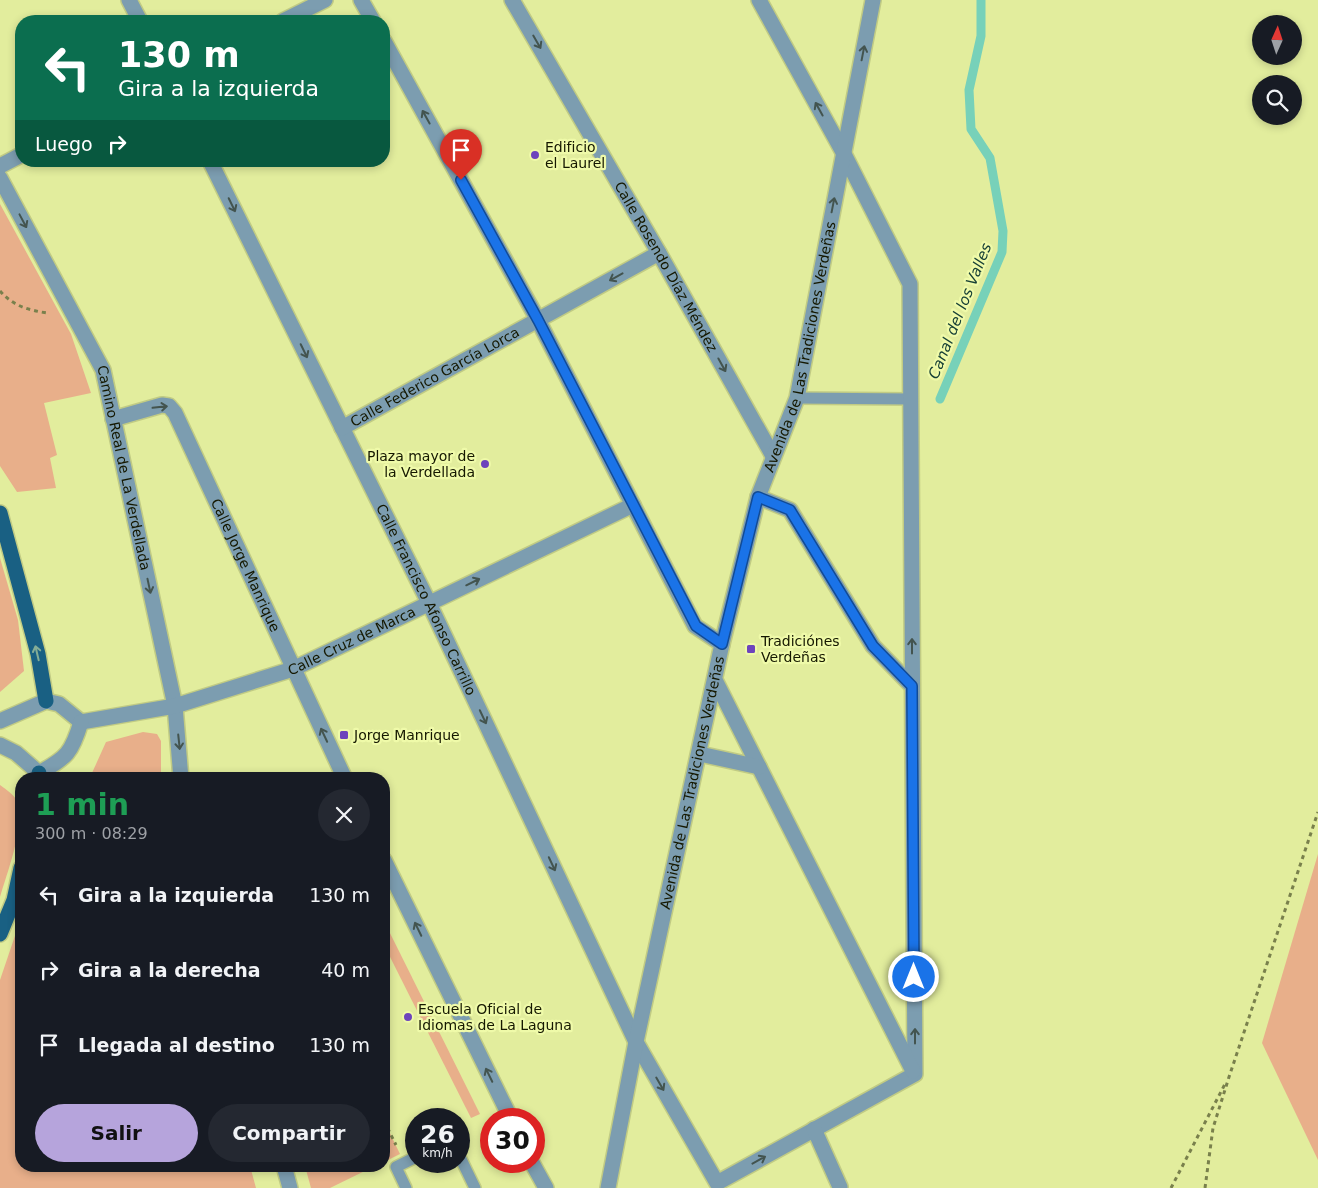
<!DOCTYPE html>
<html lang="es">
<head>
<meta charset="utf-8">
<style>
  body { margin:0; font-family:"DejaVu Sans",sans-serif; background:#242831; color:#f1f3f6; height:100vh; display:flex; flex-direction:column; font-size:19px; white-space:nowrap }
  * { box-sizing:border-box; margin:0 }
  p { font-size:16px; color:#9ea1a6 }
  .icon { flex:none; width:28px; height:28px; fill:none; stroke:currentColor; stroke-width:2; stroke-linecap:round; stroke-linejoin:round }
  .map { position:relative; flex:1; overflow:hidden }
  .panel { position:absolute; left:15px; top:772px; width:375px; height:400px; display:flex; flex-direction:column; background:#171b24; border-radius:20px; box-shadow:0 2px 8px #0003 }
  .panel>* { flex:none }
  .top-card { position:absolute; left:15px; top:15px; width:375px; height:152px; border-radius:20px; box-shadow:0 2px 8px #0003; background:#0b6e4f; color:#fff; overflow:hidden }
  .needle { width:32px; rotate:3deg }
  .fabs { position:absolute; left:1252px; top:15px; display:grid; gap:10px }
  .fabs a { display:grid; place-items:center; width:50px; height:50px; border-radius:50%; background:#171b24; box-shadow:0 2px 8px #0003; font-size:25px }
  .speed { position:absolute; left:405px; top:1108px; display:flex; gap:10px; font-size:25px; font-weight:700; text-align:center }
  .speed>* { display:grid; place-content:center; width:65px; height:65px; border-radius:50%; background:#171b24; box-shadow:0 2px 8px #0003; line-height:1 }
  .speed small { font-size:12px; font-weight:400 }
  .speed .limit { border:8px solid #d22; background:#fff; color:#111 }
  .pin { position:absolute; display:grid; place-items:center; width:42px; height:42px; color:#fff; margin:-51px -21px; border-radius:50% 50% 50% 0; rotate:-45deg; box-shadow:0 0 5px #0007 }
  .pin .icon { rotate:45deg }
  .me { position:absolute; width:55px; margin:-28px; rotate:0deg; stroke-linejoin:round; filter:drop-shadow(0 0 4px #0008) }
  .turn { display:flex; align-items:center; gap:18px; height:105px; padding:0 20px; font-size:22px }
  .turn .icon { width:65px; height:65px; stroke-width:2.5 }
  .turn b { display:block; font-size:35px; line-height:42px }
  .then { display:flex; align-items:center; height:48px; padding:0 20px; background:#0003; gap:10px; font-size:19px }
  .round { display:grid; place-items:center; flex:none; width:52px; height:52px; border-radius:26px; background:#242831 }
  .headline { display:flex; align-items:center; justify-content:space-between; height:85px; padding:0 20px }
  h1 { font-size:30px; font-weight:800; line-height:38px; color:#1e9e55 }
  .cta { display:flex; gap:10px; margin-top:auto; padding:10px 20px }
  .cta a { flex:1; height:58px; border-radius:30px; background:#b6a4dc; color:#111; font-size:20px; font-weight:800; line-height:58px; text-align:center }
  .cta a+a { background:#242831; color:#f1f3f6 }
  ul { padding:0; list-style:none }
  li { display:flex; align-items:center; gap:15px; height:75px; padding:0 20px }
  li div { flex:1 }
  li b { display:block; font-size:19px }
  li em { font-style:normal }
  .map>svg:first-child { display:block }
</style>
</head>
<body>
<div class="map">
<svg width="1318" height="1188" viewBox="0 0 1318 1188">
  <rect width="100%" height="100%" fill="#e2ed9d"/>
  <g fill="#e8af8a">
    <path d="M0 204 71 334 91 393 44 403 57 455 50 458 56 488 17 492 0 466Z"/>
    <path d="M0 558 18 620 24 671 0 692Z"/>
    <path d="M143 732 157 734 161 741V779H85L92 773 106 742Z"/>
    <path d="M0 785C7 790 16 796 19 805 25 824 6 877 0 897Z"/>
    <path d="M1318 854V1160L1262 1043Z"/>
    <path d="M21 918V1166H250L256 1188H0V980Z"/>
    <path d="M384 921 480 1114 471 1118 384 945Z"/>
    <path d="M384 1121 400 1154 384 1162Z"/>
    <path d="M305 1166H375L330 1188H311Z"/>
  </g>
  <g fill="none" stroke-linecap="round" stroke-linejoin="round">
    <path stroke="#77d1b9" stroke-width="9" d="M940 399 1002 252 1003 231 990 158 971 129 969 90 981 36V0"/>
    <defs>
      <g id="lane">
        <path d="M797 398 911 399"/>
        <path d="M459 1155 475 1188"/>
        <path d="M406 1188 396 1167 416 1157"/>
      </g>
      <g id="street">
        <path d="M129 0 140 21"/>
        <path d="M361 0 373 21"/>
        <path id="s1" d="M512 0 659 253 773 456"/>
        <path d="M283 21 325 0"/>
        <path d="M384 41 538 320 695 626 722 644"/>
        <path id="s2" d="M210 161 429 603 636 1042 717 1183 915 1074 910 284 843 152 759 0"/>
        <path d="M0 166 21 155"/>
        <path id="s3" d="M0 178 103 370 175 706 181 779"/>
        <path id="s4" d="M113 419 162 405 169 406 175 413 345 779"/>
        <path id="s5" d="M342 428 659 253"/>
        <path d="M758 497 790 510 873 646 912 686"/>
        <path d="M716 682 913 1071"/>
        <path d="M0 721 46 701 59 704 81 722"/>
        <path id="s6" d="M81 722 175 706 293 669 633 505"/>
        <path d="M0 745 16 753 39 773C67 758 72 752 81 722"/>
        <path d="M700 754 759 767"/>
        <path d="M384 860 511 1119"/>
        <path d="M814 1129 840 1187"/>
        <path d="M531 1161 546 1188"/>
        <path d="M284 1166 290 1188"/>
        <path id="s7" d="M608 1188 636 1042 722 644 758 497 797 398 873 0"/>
      </g>
      <g id="primary">
        <path d="M0 513 38 654 46 701"/>
        <path d="M39 779V773"/>
        <path d="M0 934 14 900 21 868"/>
      </g>
    </defs>
    <use href="#lane" stroke="#c1cb84" stroke-width="14"/>
    <use href="#street" stroke="#c1cb84" stroke-width="18"/>
    <use href="#primary" stroke="#c1cb84" stroke-width="18"/>
    <g stroke="#79804c" stroke-width="3" stroke-dasharray="4 4" stroke-linecap="butt">
      <path d="M0 291C13 306 28 310 47 313"/>
      <path d="M384 1121 396 1145"/>
      <path d="M1171 1188 1225 1084"/>
      <path d="M1205 1188 1213 1128 1229 1077 1318 812"/>
    </g>
    <use href="#lane" stroke="#7c9db0" stroke-width="11"/>
    <use href="#street" stroke="#7c9db0" stroke-width="15"/>
    <use href="#primary" stroke="#196083" stroke-width="15"/>
  </g>
  <defs><path id="oneway-shaft" d="M-6 0H5M1.5-3L5.5 0L1.5 3" fill="none" stroke-width="1.6" stroke-linecap="round" stroke-linejoin="round" transform="scale(1.25)"/></defs>
  <g stroke="#43544f">
    <use href="#oneway-shaft" transform="translate(537 42) rotate(60)"/>
    <use href="#oneway-shaft" transform="translate(863 53) rotate(-79)"/>
    <use href="#oneway-shaft" transform="translate(819 109) rotate(-119)"/>
    <use href="#oneway-shaft" transform="translate(426 117) rotate(-119)"/>
    <use href="#oneway-shaft" transform="translate(232 205) rotate(64)"/>
    <use href="#oneway-shaft" transform="translate(833 205) rotate(-79)"/>
    <use href="#oneway-shaft" transform="translate(23 221) rotate(62)"/>
    <use href="#oneway-shaft" transform="translate(616 277) rotate(151)"/>
    <use href="#oneway-shaft" transform="translate(304 351) rotate(64)"/>
    <use href="#oneway-shaft" transform="translate(722 365) rotate(61)"/>
    <use href="#oneway-shaft" transform="translate(160 407) rotate(-6)"/>
    <use href="#oneway-shaft" transform="translate(473 582) rotate(-26)"/>
    <use href="#oneway-shaft" transform="translate(149 586) rotate(78)"/>
    <use href="#oneway-shaft" transform="translate(912 646) rotate(-90)"/>
    <use href="#oneway-shaft" transform="translate(483 717) rotate(65)"/>
    <use href="#oneway-shaft" transform="translate(324 735) rotate(-115)"/>
    <use href="#oneway-shaft" transform="translate(179 742) rotate(84)"/>
    <use href="#oneway-shaft" transform="translate(552 864) rotate(65)"/>
    <use href="#oneway-shaft" transform="translate(418 929) rotate(-116)"/>
    <use href="#oneway-shaft" transform="translate(915 1036) rotate(-90)"/>
    <use href="#oneway-shaft" transform="translate(489 1075) rotate(-116)"/>
    <use href="#oneway-shaft" transform="translate(660 1084) rotate(60)"/>
    <use href="#oneway-shaft" transform="translate(759 1160) rotate(-29)"/>
  </g>
  <use stroke="#84ad96" href="#oneway-shaft" transform="translate(37 653) rotate(-103)"/>
  <g fill="none" stroke-linecap="round" stroke-linejoin="round">
    <defs>
      <path id="route" d="M461 180 538 320 696 626 722 644 758 497 790 510 873 646 912 686 914 977"/>
    </defs>
    <use href="#route" stroke="#114b97" stroke-width="12"/>
    <use href="#route" stroke="#1a73e8" stroke-width="9"/>
  </g>
  <g fill="#6d44bc" stroke="#effaa9" stroke-width="2">
    <circle cx="535" cy="155" r="5"/>
    <circle cx="485" cy="464" r="5"/>
    <rect x="746" y="644" width="10" height="10" rx="2.5"/>
    <rect x="339" y="730" width="10" height="10" rx="2.5"/>
    <circle cx="408" cy="1017" r="5"/>
  </g>
  <g text-anchor="middle" dominant-baseline="central" stroke-width="4.5" stroke-linejoin="round" paint-order="stroke">
    <g font-size="14" fill="#151800" stroke="#effaa9" text-anchor="start">
      <text x="545" y="147">Edificio<tspan x="545" dy="16">el Laurel</tspan></text>
      <text x="475" y="456" text-anchor="end">Plaza mayor de<tspan x="475" dy="16">la Verdellada</tspan></text>
      <text x="761" y="641">Tradiciónes<tspan x="761" dy="16">Verdeñas</tspan></text>
      <text x="354" y="735">Jorge Manrique</text>
      <text x="418" y="1009">Escuela Oficial de<tspan x="418" dy="16">Idiomas de La Laguna</tspan></text>
    </g>
    <g font-size="14" fill="#151800" stroke="#effaa9">
      <text stroke="none"><textPath href="#s1" startOffset="308">Calle Rosendo Díaz Méndez</textPath></text>
      <text stroke="none"><textPath href="#s7" startOffset="864">Avenida de Las Tradiciones Verdeñas</textPath></text>
      <text stroke="none"><textPath href="#s5" startOffset="106">Calle Federico García Lorca</textPath></text>
      <text stroke="none"><textPath href="#s3" startOffset="318">Camino Real de La Verdellada</textPath></text>
      <text stroke="none"><textPath href="#s4" startOffset="235">Calle Jorge Manrique</textPath></text>
      <text stroke="none"><textPath href="#s2" startOffset="489">Calle Francisco Afonso Carrillo</textPath></text>
      <text stroke="none"><textPath href="#s6" startOffset="284">Calle Cruz de Marca</textPath></text>
      <text stroke="none"><textPath href="#s7" startOffset="414">Avenida de Las Tradiciones Verdeñas</textPath></text>
    </g>
    <g font-size="15" font-style="italic" fill="#174036" stroke="#effaa9">
      <text transform="translate(960 311) rotate(-68)">Canal del los Valles</text>
    </g>
  </g>
</svg>
<div class="fabs">
<a><svg class="needle" viewBox="-14 -14 28 28"><path d="M0-13l5 13h-10z" fill="#e53935"/><path d="M0 13l5-13h-10z" fill="#9ea1a6"/></svg></a>
<a><svg class="icon" aria-label="search" viewBox="0 0 24 24"><circle cx="10" cy="10" r="6"/><path d="M15 15l6 6"/></svg></a>
</div>
<div class="speed"><div>26<small>km/h</small></div><div class="limit">30</div></div>
<div class="pin" style="left:461px;top:180px;background:#d93025"><svg class="icon" aria-label="arrive" viewBox="0 0 24 24"><path d="M6 21V4h12l-3 4 3 4H6"/></svg></div>
<svg class="me" style="left:914px;top:977px" viewBox="-20 -20 40 40"><circle r="17" fill="#1a73e8" stroke="#fff" stroke-width="3"/><path d="M0-11L8 9 0 5-8 9z" fill="#fff"/></svg>
<div class="top-card">
<div class="turn"><svg class="icon" aria-label="left" viewBox="0 0 24 24"><path d="M17 20v-9H6M10 6l-5 5 5 5"/></svg><div><b>130 m</b>Gira a la izquierda</div></div>
<div class="then">Luego<svg class="icon" aria-label="right" viewBox="0 0 24 24"><path d="M7 20v-9h11M14 6l5 5-5 5"/></svg></div>
</div>
<section class="panel">
<div class="headline"><div><h1>1 min</h1><p>300 m · 08:29</p></div><a class="round"><svg class="icon" aria-label="close" viewBox="0 0 24 24"><path d="M6 6l12 12M18 6L6 18"/></svg></a></div>
<ul>
<li><svg class="icon" aria-label="left" viewBox="0 0 24 24"><path d="M17 20v-9H6M10 6l-5 5 5 5"/></svg><div><b>Gira a la izquierda</b></div><em>130 m</em></li>
<li><svg class="icon" aria-label="right" viewBox="0 0 24 24"><path d="M7 20v-9h11M14 6l5 5-5 5"/></svg><div><b>Gira a la derecha</b></div><em>40 m</em></li>
<li><svg class="icon" aria-label="arrive" viewBox="0 0 24 24"><path d="M6 21V4h12l-3 4 3 4H6"/></svg><div><b>Llegada al destino</b></div><em>130 m</em></li>
</ul>
<div class="cta"><a>Salir</a><a>Compartir</a></div>
</section>
</div>
</body>
</html>
